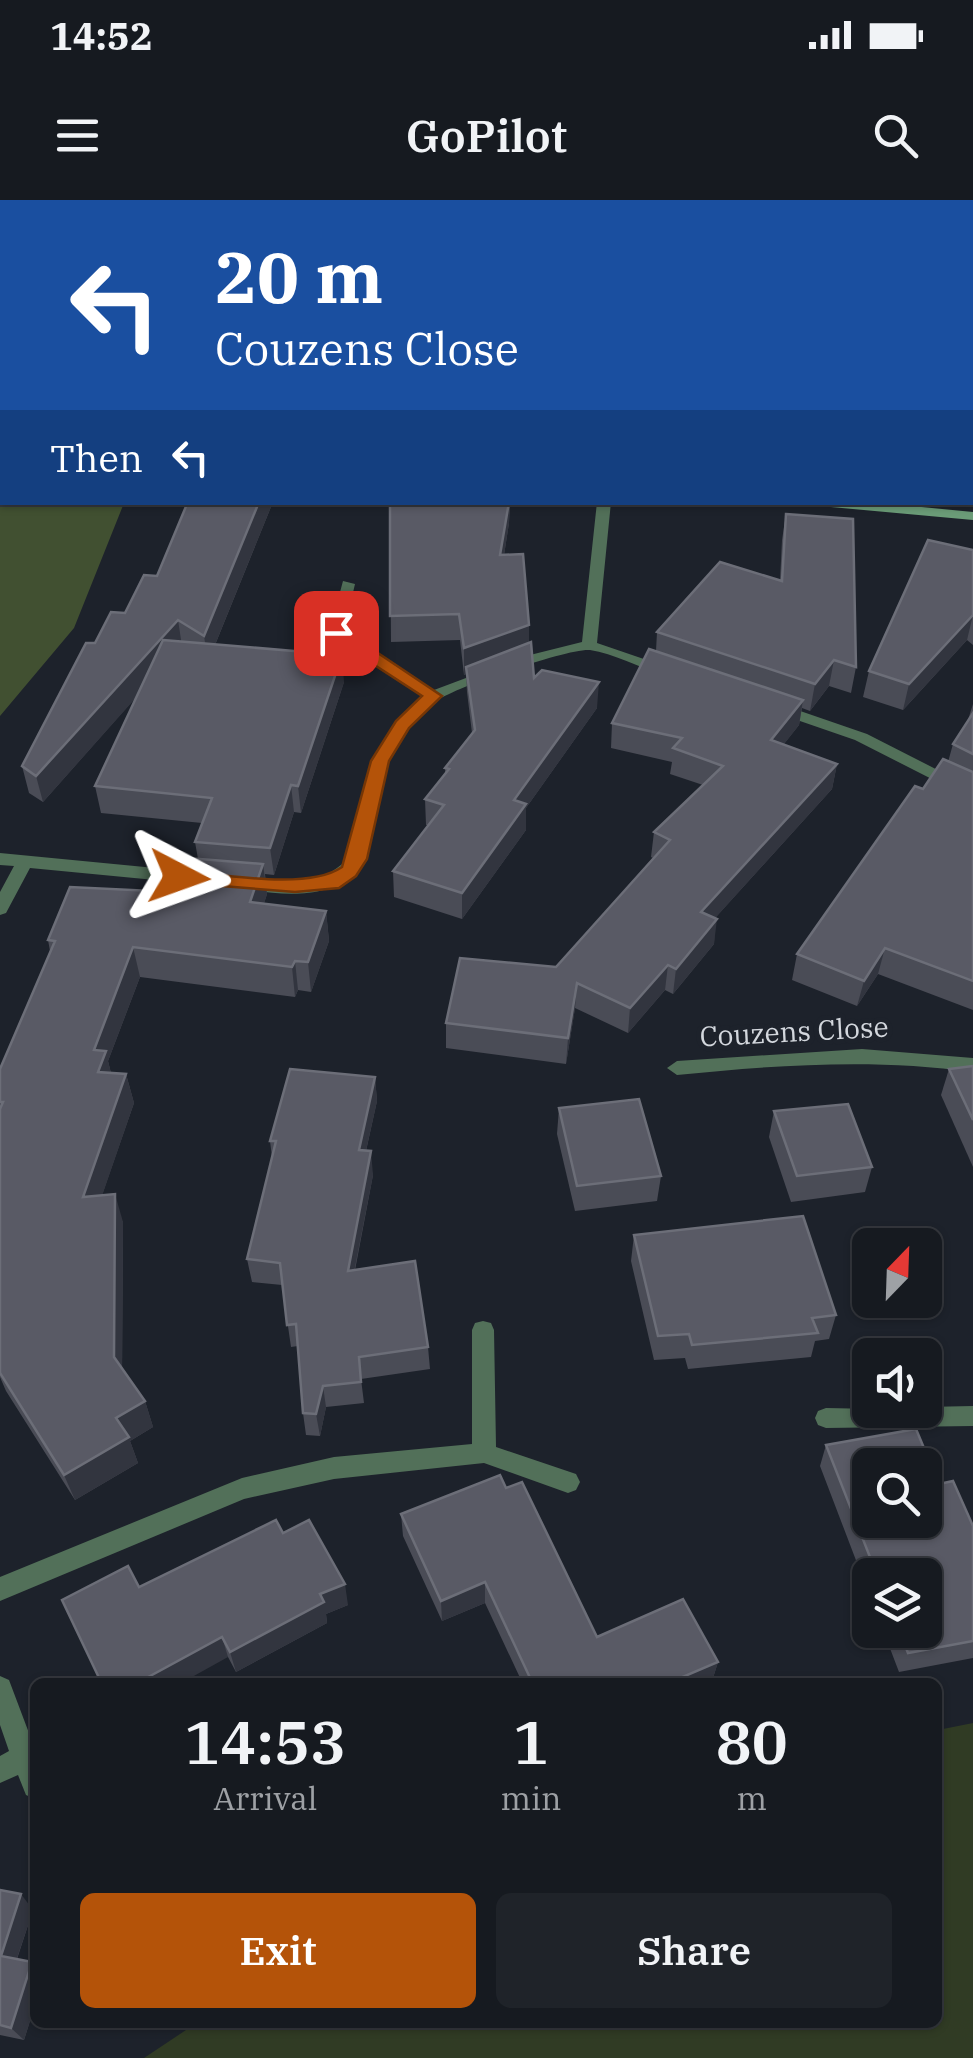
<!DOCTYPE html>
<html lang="en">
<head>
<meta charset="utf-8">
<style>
  body { margin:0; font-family:"IBM Plex Serif",serif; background:#1f2329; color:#f1f3f6; height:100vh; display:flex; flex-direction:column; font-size:38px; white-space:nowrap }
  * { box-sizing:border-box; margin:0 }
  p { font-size:32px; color:#9ea1a5 }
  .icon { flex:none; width:55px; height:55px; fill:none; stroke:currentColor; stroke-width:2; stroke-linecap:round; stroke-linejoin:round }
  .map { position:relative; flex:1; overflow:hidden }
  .sheet { position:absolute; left:30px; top:1478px; width:912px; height:350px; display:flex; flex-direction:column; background:#161a20; border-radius:15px; box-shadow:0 2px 8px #0004,0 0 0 2px #35383e }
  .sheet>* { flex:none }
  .guide { position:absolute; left:0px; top:0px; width:975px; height:305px; box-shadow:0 2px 8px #0004,0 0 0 2px #35383e; background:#1a4fa0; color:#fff; overflow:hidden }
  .needle { width:65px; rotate:23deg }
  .buttons { position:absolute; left:852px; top:1028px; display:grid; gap:20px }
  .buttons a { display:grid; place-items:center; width:90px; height:90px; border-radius:15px; background:#161a20; box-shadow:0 2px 8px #0004,0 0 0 2px #35383e; font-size:50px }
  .pin { position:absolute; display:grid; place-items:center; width:85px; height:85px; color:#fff; margin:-42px; border-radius:20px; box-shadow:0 5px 15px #0006 }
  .me { position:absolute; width:110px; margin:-55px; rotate:94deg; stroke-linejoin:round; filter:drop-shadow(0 0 8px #0008) }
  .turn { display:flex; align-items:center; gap:35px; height:210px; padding:0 50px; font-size:45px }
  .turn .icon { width:130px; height:130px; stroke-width:2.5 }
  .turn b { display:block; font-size:70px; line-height:85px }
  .then { display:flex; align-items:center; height:95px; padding:0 50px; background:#0003; gap:20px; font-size:38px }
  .eta { display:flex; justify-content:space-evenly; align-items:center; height:170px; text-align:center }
  .eta b { font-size:60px; font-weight:600; line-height:70px }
  .primary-button { display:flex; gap:20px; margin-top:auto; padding:20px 50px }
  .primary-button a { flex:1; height:115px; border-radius:15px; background:#b45309; color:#fff; font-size:40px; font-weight:600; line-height:115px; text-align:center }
  .primary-button a+a { background:#1f2329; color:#f1f3f6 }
  .status { display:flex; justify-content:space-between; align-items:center; height:70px; padding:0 50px; background:#161a20; direction:ltr }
  .status svg { height:28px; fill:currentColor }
  header { display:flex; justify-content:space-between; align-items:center; height:130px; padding:0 50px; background:#161a20; font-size:45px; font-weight:600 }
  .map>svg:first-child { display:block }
</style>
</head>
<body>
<div class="status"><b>14:52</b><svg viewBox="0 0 49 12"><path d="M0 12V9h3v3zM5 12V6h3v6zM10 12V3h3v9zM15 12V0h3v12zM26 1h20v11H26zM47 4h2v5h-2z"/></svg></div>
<header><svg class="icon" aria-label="menu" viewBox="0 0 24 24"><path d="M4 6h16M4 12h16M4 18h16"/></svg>GoPilot<svg class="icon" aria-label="search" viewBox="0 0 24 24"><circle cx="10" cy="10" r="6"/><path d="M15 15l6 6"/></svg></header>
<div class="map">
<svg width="973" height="1858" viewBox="0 0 973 1858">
  <rect width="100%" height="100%" fill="#1d222b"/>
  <g fill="#303b24">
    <path d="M0 0H447V2H2L0 89Z"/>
    <path d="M488 0H973V28L972 2Z"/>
    <path d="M973 1523V1858H144L198 1822H938V1530Z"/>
  </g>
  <path fill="#415031" d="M0 268 2 302 124 303 74 428 0 516Z"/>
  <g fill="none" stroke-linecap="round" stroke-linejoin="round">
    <g fill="#527059" fill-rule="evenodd">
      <path d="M597 302H611L597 443 673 469V475H663C640 468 613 453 590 450 568 448 457 487 438 500 418 514 399 537 389 559 374 592 381 650 353 675 325 701 269 695 235 686L232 682 241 676C279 680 321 690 349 657 366 585 366 550 423 497L331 436 329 433 343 381 355 384 344 431 434 490 522 457 582 442Z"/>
      <path d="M777 503 867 534 973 588V600L855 540 771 511 769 508Z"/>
      <path d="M0 653 207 673 216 679 207 685 30 668 6 713 0 715V692L14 666 0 665Z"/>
      <path d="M862 849 973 858V872C874 858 776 865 677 875L667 868 677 861Z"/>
      <path d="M483 1121 491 1123 494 1130 496 1247 576 1274 580 1282 576 1290 568 1293 484 1263 334 1279 244 1299 0 1401V1377L242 1278 334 1257 472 1244V1130L475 1123Z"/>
      <path d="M973 1206V1226L826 1228 818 1225 815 1218 818 1211 826 1208 925 1210V1207Z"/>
      <path d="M0 1476 9 1480 35 1549V1599L26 1595 18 1575 0 1583V1556L9 1551 0 1525Z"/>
    </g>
    <g fill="#6b9c78" fill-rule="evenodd">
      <rect x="0" y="235" width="2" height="8"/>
      <path d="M814 302H870L973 312V320L820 306Z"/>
    </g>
  </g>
  <g fill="#4a4c56">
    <path d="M273 302 215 445 344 482 301 613 294 612 274 675 265 674 267 694 264 703 326 711 329 741 311 792 298 790 295 797 140 777 108 861 111 873 126 874 134 903 102 995 123 1022 122 1170 145 1201 153 1227 130 1241 138 1263 75 1300 6 1191 0 1177V869L50 751 48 740 173 692 198 659 195 642 202 623 101 613 95 586 136 497 43 602 29 593 22 566 95 443 125 413 157 376Z"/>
    <path d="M390 302H510L509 323 504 355 529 425V443L534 478 597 508 526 608V630L462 719 394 697 393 671 428 625H426L425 599 445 574V568L472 533 467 492 466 474 464 475 460 440 391 442Z"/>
    <path d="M786 314 856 467 851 493 829 486 810 511 802 508 799 525 783 545 837 564 832 589 715 718 714 744 673 794 665 790 628 833 575 808 566 864 446 848V823L556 767 653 658 651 657 654 632 703 585 670 574 672 562 611 548 612 523 656 451 657 432 780 381 782 340Z"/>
    <path d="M973 350V445L967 440 903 510 863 497 869 471Z"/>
    <path d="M973 504V810L878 774 857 806 792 780 797 754 923 589 948 562 953 544 968 520Z"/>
    <path d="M973 866V967L941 895 949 869Z"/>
    <path d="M375 877 377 901 366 951 373 975 355 1070 428 1147 430 1169 361 1179 364 1203 326 1207 320 1236 306 1235 303 1213 298 1146 291 1147 282 1085 252 1082 247 1059 272 957 270 941Z"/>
    <path d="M559 908 661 976 657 1001 575 1011 557 934Z"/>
    <path d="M774 911 872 967 865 992 791 1002 769 937Z"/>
    <path d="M634 1035 836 1115 829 1139 815 1141 811 1157 688 1169 685 1158 654 1160 631 1061Z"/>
    <path d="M826 1245 939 1284 973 1326V1458L899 1472 883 1430H925V1375H870V1397L820 1266Z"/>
    <path d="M506 1288 597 1437 718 1462 712 1481 522 1482 485 1403 442 1421 403 1336 401 1314Z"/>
    <path d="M283 1333 348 1405 326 1414 327 1423 236 1472 228 1457 139 1387Z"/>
    <path d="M0 1690 33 1710 17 1759 35 1765V1805L24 1840 0 1835Z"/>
  </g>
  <g fill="#32353f">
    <path d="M259 302H273L208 462 204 436Z"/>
    <path d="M509 302V323L500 381V355Z"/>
    <path d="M973 415 967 440 903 510 909 484Z"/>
    <path d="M178 420 182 446 43 602 36 576Z"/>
    <path d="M529 425V451L466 467V474L464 475V448Z"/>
    <path d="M342 455 344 482 301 613 298 586Z"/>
    <path d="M834 460 829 486 810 511 815 484Z"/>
    <path d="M599 482 597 508 526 608V630L462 719V693L514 600Z"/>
    <path d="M803 500 799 525 767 566 771 540Z"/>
    <path d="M837 564 832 589 698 737 701 712Z"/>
    <path d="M291 585 294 612 274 675 270 648Z"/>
    <path d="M263 664 267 694 255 732 250 702Z"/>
    <path d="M326 711 329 741 311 792 308 762Z"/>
    <path d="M717 719 714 744 673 794 676 769Z"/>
    <path d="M133 747 140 777 108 861 113 881 106 901 94 850Z"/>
    <path d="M885 748 878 774 857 806 864 781Z"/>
    <path d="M295 761 298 790 295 797 292 767Z"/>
    <path d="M668 765 665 790 628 833 630 808Z"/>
    <path d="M577 783 575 808 566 864 568 838Z"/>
    <path d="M126 874 134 903 92 1025 83 997Z"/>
    <path d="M375 877 377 901 361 973 359 950Z"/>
    <path d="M371 951 373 975 350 1093 348 1071Z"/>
    <path d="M115 994 123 1022 122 1184 114 1157Z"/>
    <path d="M323 1186 326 1207 320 1236 316 1214Z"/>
    <path d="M145 1201 153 1227 130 1241 138 1263 75 1300 64 1275 116 1218Z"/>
    <path d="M485 1382V1403L442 1421 441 1401Z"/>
    <path d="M345 1384 348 1405 326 1414 327 1423 236 1472 230 1452 320 1394Z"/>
    <path d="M222 1437 228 1457 183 1482H139Z"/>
    <path d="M718 1462 712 1481 710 1482H671Z"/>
    <path d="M21 1694 33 1710 13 1770 1 1756Z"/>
    <path d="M32 1762 35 1765V1805L24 1840 11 1828Z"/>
  </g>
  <g fill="#595a65" stroke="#6c6e78" stroke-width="2.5" fill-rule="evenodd">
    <path d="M190 302H259L204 436 178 420 36 576 22 566 86 443H95L111 412 125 413 144 375 157 376 187 304Z"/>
    <path d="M390 302H509L500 355 523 354 529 425 464 448 459 414 390 416Z"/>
    <path d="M786 314 853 319 856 467 834 460 815 484 657 432 720 362 782 381Z"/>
    <path d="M928 340 973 350V415L909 484 869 471Z"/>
    <path d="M163 440 342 455 298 586 291 585 270 648 195 642 212 598 95 586Z"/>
    <path d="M531 442 534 478 542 470 599 482 514 600 526 604 462 693 393 671 444 605 425 599 449 569 445 568 475 530 466 467Z"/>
    <path d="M649 449 803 500 771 540 837 564 701 712 717 719 676 769 668 765 630 808 577 783 568 838 446 823 460 758 556 767 670 640 654 632 723 566 673 548 682 538 612 523Z"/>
    <path d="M973 513V554L953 544Z"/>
    <path d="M943 559 973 572V781L885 748 864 781 797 754 915 586 923 589Z"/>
    <path d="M187 658 263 664 250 702 326 711 308 762 295 761 292 767 133 747 94 850 106 851 98 872 126 874 83 997 115 994 114 1157 145 1201 116 1218 129 1237 64 1275 0 1173V909L3 902H0V869L55 741 48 740 70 687 173 692Z"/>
    <path d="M973 866V920L949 869Z"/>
    <path d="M290 869 375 877 359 950 371 951 348 1071 415 1061 428 1147 359 1157 361 1182 323 1186 316 1214 303 1213 296 1124 287 1125 280 1063 247 1059 276 941H270Z"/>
    <path d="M639 899 661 976 577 986 559 908Z"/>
    <path d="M848 904 872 967 797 976 774 911Z"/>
    <path d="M803 1016 836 1115 812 1118 818 1133 692 1145 689 1134 658 1136 634 1035Z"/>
    <path d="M916 1229 939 1284 953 1281 973 1326V1441L908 1453 899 1430H925V1375H877L826 1245ZM870 1265H925V1320H870Z"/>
    <path d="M500 1275 506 1288 522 1282 597 1437 683 1399 718 1462 671 1482H532L485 1382 441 1401 401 1314Z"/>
    <path d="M276 1320 283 1333 309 1320 345 1384 320 1394 324 1402 230 1452 222 1437 139 1482H101L62 1400 128 1366 139 1387Z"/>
    <path d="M0 1690 21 1694 1 1756 32 1762 11 1828 0 1825Z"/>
  </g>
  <path fill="#b45309" stroke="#753606" stroke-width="2.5" d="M330 429H342L442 496 409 528 389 561 367 659 356 676 339 688 295 692 172 682 169 677 179 670C222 674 307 691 342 667L371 561 396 521 422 496 330 436Z"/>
  <g text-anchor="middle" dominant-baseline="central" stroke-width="10" stroke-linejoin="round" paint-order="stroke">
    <g font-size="28" fill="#d3d7dd" stroke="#1d222b">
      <text transform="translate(794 831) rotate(-3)">Couzens Close</text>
    </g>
  </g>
</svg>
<div class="buttons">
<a><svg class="needle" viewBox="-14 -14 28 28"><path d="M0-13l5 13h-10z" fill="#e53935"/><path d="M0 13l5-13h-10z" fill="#9ea1a5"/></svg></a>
<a><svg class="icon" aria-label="sound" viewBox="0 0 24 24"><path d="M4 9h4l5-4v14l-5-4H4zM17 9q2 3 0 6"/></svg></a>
<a><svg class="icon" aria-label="search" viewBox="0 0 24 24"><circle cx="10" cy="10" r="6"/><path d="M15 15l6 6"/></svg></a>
<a><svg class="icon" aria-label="layers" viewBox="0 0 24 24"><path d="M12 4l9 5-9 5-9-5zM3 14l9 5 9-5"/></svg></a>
</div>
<div class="pin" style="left:336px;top:433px;background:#d93025"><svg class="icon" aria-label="arrive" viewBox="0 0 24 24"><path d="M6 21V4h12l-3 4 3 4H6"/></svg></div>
<svg class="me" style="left:179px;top:677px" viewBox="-20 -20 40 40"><path d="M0-17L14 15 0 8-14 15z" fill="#b45309" stroke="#fff" stroke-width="4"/></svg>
<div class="guide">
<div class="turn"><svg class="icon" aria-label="left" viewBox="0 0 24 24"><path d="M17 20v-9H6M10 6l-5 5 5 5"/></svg><div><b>20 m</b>Couzens Close</div></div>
<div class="then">Then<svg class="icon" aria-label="left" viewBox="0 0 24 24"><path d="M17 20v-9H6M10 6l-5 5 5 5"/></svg></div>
</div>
<section class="sheet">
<div class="eta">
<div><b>14:53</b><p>Arrival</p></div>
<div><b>1</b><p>min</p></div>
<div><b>80</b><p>m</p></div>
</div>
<div class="primary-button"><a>Exit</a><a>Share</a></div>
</section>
</div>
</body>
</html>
